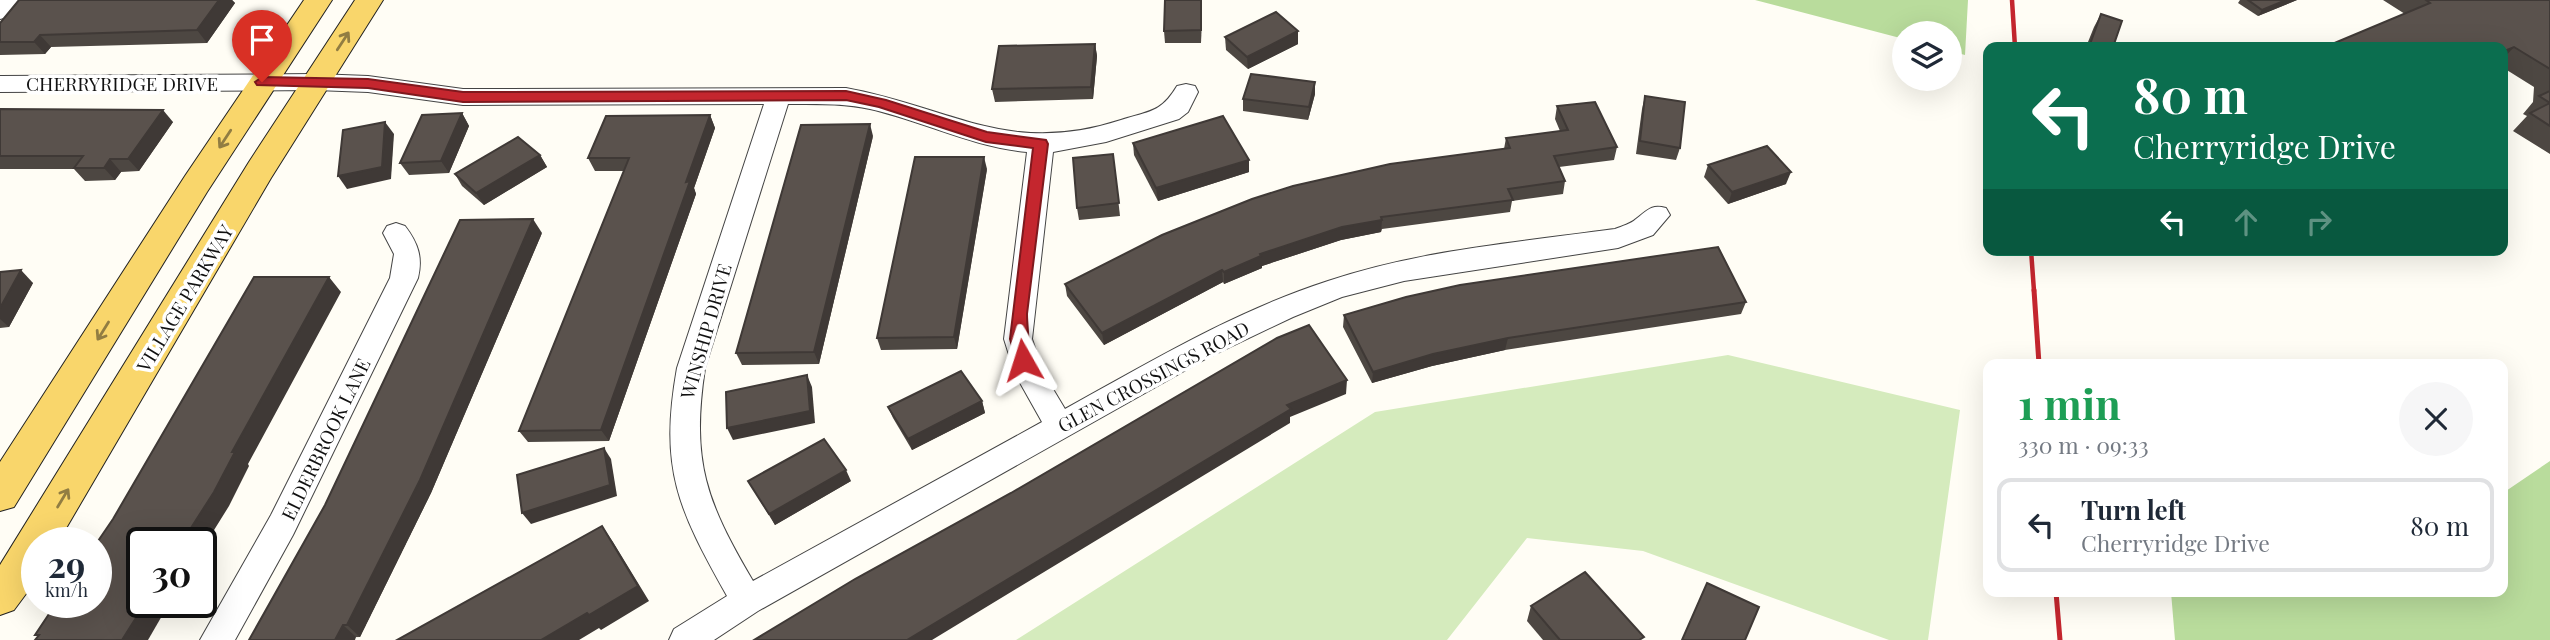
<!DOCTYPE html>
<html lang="en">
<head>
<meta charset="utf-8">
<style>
  body { margin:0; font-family:"Playfair Display",serif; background:#f6f6f7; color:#1f2937; height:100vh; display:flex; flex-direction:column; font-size:26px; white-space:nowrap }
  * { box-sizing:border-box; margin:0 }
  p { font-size:23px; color:#747a83 }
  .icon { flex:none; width:38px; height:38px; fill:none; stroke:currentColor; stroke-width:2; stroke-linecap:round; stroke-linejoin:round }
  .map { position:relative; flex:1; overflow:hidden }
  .side { position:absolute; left:1983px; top:359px; width:525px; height:238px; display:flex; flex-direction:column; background:#fff; border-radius:14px; box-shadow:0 7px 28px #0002 }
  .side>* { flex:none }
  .banner { position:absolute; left:1983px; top:42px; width:525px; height:214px; border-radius:14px; box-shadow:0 7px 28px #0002; background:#0b6e4f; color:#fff; overflow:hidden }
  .fabs { position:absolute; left:1892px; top:21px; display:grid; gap:14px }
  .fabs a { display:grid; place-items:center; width:70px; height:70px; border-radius:50%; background:#fff; box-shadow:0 7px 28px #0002; font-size:35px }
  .speed { position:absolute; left:21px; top:527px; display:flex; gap:14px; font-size:35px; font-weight:700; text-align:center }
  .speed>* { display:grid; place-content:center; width:91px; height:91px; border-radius:50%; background:#fff; box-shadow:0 7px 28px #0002; line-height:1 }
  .speed small { font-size:18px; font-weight:400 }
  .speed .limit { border:4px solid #111; border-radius:10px; background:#fff; color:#111 }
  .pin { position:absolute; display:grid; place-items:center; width:60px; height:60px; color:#fff; margin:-72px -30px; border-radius:50% 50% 50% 0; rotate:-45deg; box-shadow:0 0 7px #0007 }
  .pin .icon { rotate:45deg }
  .me { position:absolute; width:77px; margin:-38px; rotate:354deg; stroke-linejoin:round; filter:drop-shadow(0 0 5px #0008) }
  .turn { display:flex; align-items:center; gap:24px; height:147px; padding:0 35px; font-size:32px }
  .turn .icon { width:91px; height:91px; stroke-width:2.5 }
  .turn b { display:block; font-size:49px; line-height:60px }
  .lanes { display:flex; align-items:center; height:66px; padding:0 35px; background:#0003; justify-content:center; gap:35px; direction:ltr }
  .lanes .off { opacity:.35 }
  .round { display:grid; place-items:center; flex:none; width:74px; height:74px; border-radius:37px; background:#f6f6f7 }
  .head { display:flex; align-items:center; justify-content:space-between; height:119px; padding:0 35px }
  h1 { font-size:42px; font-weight:700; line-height:52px; color:#1e9e55 }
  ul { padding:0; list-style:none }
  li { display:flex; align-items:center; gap:21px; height:94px; margin:0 14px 10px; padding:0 21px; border:4px solid #e0e1e3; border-radius:14px }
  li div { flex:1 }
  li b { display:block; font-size:26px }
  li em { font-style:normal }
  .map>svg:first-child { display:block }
</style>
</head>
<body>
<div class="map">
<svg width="2550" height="640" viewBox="0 0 2550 640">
  <rect width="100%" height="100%" fill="#fffdf5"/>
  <path fill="#d5ebbd" d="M1728 355 1960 410 1928 640H1889L1643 551 1527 538 1447 640H1016L1375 412Z"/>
  <g fill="#b9dc9c">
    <path d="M1755 0H1968L1965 55 1950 51V33H1904V39Z"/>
    <path d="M2550 461V640H2175L2171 592H2502L2503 493Z"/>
  </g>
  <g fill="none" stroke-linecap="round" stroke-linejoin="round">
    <defs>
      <g id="minor">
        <path d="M0 0H21L8 17 0 19Z"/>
        <path d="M316 74 368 76 463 89 846 88C951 107 1008 157 1121 120 1149 111 1161 113 1177 86L1186 84 1195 86 1198 92 1188 112 1179 119 1106 142 1053 152 1032 339 1044 374 1065 409C1150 362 1235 311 1328 281 1421 250 1519 242 1615 229 1622 226 1631 224 1636 219 1648 210 1651 204 1666 208L1670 215 1653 235 1618 248 1404 281 1342 297 1293 317 1209 357 758 611 714 640H669L674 629 727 596C678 509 659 469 677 368L764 104 463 105 368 92 316 90 0 92V76ZM788 104C816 104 843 103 870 109 923 121 972 147 1027 152L1004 339 1015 374 1042 422 753 581C706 501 691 462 705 368Z"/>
        <path d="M396 223 405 226C418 243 423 257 418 278L293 535 235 640H200L271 515 390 278 394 254 383 233 387 226Z"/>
      </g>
      <g id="major">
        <path d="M304 0H332L207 192 14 507 0 511V462L185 176Z"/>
        <path d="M355 0H383L271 178 58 542H37V578L34 583 14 610 0 615V565L249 162Z"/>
      </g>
    </defs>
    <use href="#minor" stroke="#444" stroke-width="2"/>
    <use href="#major" stroke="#222" stroke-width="2"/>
    <use href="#minor" fill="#fff" fill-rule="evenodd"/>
    <use href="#major" fill="#f9d66b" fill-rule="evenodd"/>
    <g stroke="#c4262e" stroke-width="4.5">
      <path d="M2012 0 2015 47"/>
      <path d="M2031 250 2034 291"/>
    </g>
    <g stroke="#c4262e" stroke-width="5">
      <path d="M2034 290 2039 364"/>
      <path d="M2056 592 2060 640"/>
    </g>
  </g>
  <g fill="#4d4742">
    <path d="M19 0H232L235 3 207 43 51 47 45 54 0 55V23Z"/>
    <path d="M1165 0H1202L1201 43H1165L1164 31Z"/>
    <path d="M2240 0H2297L2258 16 2238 3Z"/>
    <path d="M2383 0H2550V154L2513 131 2527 116 2523 114 2533 102 2534 87 2502 67V47L2405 14Z"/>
    <path d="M2101 14 2113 47H2086L2094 27Z"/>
    <path d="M1225 37 1298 44 1248 69 1226 50Z"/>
    <path d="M1095 44 1097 56 1093 99 995 102 992 89Z"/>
    <path d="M1315 94 1308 120 1243 111V99Z"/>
    <path d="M1645 96 1680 148 1676 160 1636 154 1642 109Z"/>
    <path d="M1557 106 1617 147 1614 160 1559 167 1565 181 1563 194 1512 201 1510 212 1382 229 1381 232 1341 240 1262 266V268L1224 284 1223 282 1104 345 1067 296 1065 284 1504 149 1506 138 1560 131 1555 119Z"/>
    <path d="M0 109 173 122 139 171 121 172 115 180 85 181 74 169H0Z"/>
    <path d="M462 113 469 126 449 173 409 175 400 163Z"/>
    <path d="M710 115 715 128 694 188 696 194 609 441 528 442 519 431 624 171H595L588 158Z"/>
    <path d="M873 136 819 364 742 365 736 353Z"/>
    <path d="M1133 143 1249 160V172L1158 201 1134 155Z"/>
    <path d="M1113 154 1120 216 1079 220 1077 208Z"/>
    <path d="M540 155 547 167 484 205 462 186 455 174Z"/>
    <path d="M1708 165 1786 184 1728 204 1704 177Z"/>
    <path d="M987 169 957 349 881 350 877 338Z"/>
    <path d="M542 233 431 493 360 637 249 640Z"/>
    <path d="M0 272 33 283 9 327 0 328Z"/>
    <path d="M1746 302 1741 314 1505 350 1432 366 1372 383 1343 327 1344 315Z"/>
    <path d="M982 401 985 413 912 450 893 418 888 407Z"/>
    <path d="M748 481H851L775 525Z"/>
    <path d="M1531 606 1642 640H1543L1527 621Z"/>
  </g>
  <g fill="#3f3936">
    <path d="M219 0H232L235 3 207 43 197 30Z"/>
    <path d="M1201 0H1202L1201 43Z"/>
    <path d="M2286 0H2297L2258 16 2262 10Z"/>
    <path d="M1298 31V44L1248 69 1247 57Z"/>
    <path d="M40 35 51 47 45 54 34 42Z"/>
    <path d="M1095 44 1097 56 1093 99 1091 87Z"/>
    <path d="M2514 47 2502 60V52Z"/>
    <path d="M1315 82V94L1308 120 1309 107Z"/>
    <path d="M163 110 173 122 139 171 128 159Z"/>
    <path d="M462 113 469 126 449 173 441 161Z"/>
    <path d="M710 115 715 128 694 188 696 194 609 441 601 430 686 182Z"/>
    <path d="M385 122 394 134 391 179 347 189 338 176Z"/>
    <path d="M870 124 873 136 819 364 814 352Z"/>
    <path d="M540 155 547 167 484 205 476 193Z"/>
    <path d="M984 157 987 169 957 349 954 337Z"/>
    <path d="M110 159 121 172 115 180 104 168Z"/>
    <path d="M1249 160V172L1158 201 1156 188Z"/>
    <path d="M1791 172 1786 184 1728 204 1732 192Z"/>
    <path d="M533 219 542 233 431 493 360 637 347 625Z"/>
    <path d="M1382 220 1381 232 1341 240 1262 266V268L1224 284V272L1260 254 1342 227Z"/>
    <path d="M21 270 33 283 9 327 0 319V308Z"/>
    <path d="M1222 270 1223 282 1104 345 1102 333Z"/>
    <path d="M329 277 341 292 248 464 249 466 229 506 201 551V542H182Z"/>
    <path d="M1508 338 1505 350 1432 366 1372 383 1373 372 1433 354Z"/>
    <path d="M807 375 812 387 815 423 733 440 727 428Z"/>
    <path d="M1347 380 1346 394 1290 417V423L932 640H907L1287 405Z"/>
    <path d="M982 401 985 413 912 450 908 439Z"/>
    <path d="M604 448 611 459 617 496 531 524 522 513Z"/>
    <path d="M846 470 851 481 775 525 769 514Z"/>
    <path d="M602 526 613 542 649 601 601 630 599 628 579 640H541L587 613Z"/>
    <path d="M146 602H170L148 640H122Z"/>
    <path d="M343 625 356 637 355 640H335Z"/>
  </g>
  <g fill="#5a524d" stroke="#3f3936" stroke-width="2">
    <path d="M19 0H219L197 30 40 35 34 42H0V23Z"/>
    <path d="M1165 0H1201V30L1164 31Z"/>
    <path d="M2248 0H2286L2262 10Z"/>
    <path d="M2426 0H2550V103L2539 96 2550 91V69L2514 47 2502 52V47H2325L2430 3Z"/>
    <path d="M1276 12 1298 31 1247 57 1225 37Z"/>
    <path d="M2101 14 2122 21 2113 47H2089Z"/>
    <path d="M1095 44 1091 87 992 89 999 46Z"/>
    <path d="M1251 74 1315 82 1309 107 1243 99Z"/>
    <path d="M1645 96 1685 102 1680 148 1640 141Z"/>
    <path d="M1595 102 1617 147 1554 156 1565 181 1508 189 1513 200 1381 217 1382 220 1342 227 1260 254 1261 256 1224 272 1222 270 1102 333 1065 284 1162 235 1252 199 1293 186 1390 164 1510 148 1506 138 1568 130 1557 106Z"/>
    <path d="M2550 103V126L2530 113Z"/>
    <path d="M0 109 163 110 128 159H110L104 168H74L83 156H0Z"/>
    <path d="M462 113 441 161 400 163 422 115Z"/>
    <path d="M710 115 686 182 690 181 601 430 519 431 629 158H588L606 116Z"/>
    <path d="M1223 116 1249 160 1156 188 1133 143Z"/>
    <path d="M385 122 382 167 338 176 343 130Z"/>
    <path d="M870 124 814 352 736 353 801 125Z"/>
    <path d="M518 137 540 155 476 193 455 174Z"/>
    <path d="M1767 146 1791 172 1732 192 1708 165Z"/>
    <path d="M1113 154 1119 203 1077 208 1073 158Z"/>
    <path d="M915 157H984L954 337 877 338Z"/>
    <path d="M533 219 420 480 347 625H343L335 640H249L325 505 460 220Z"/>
    <path d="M1718 247 1746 302 1508 338 1433 354 1373 372 1344 315 1406 297 1460 285Z"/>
    <path d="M21 270 0 308V272Z"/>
    <path d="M254 277H329L232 452H235L214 492 182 542H142V602H146L122 640H35L39 635H35L57 602H96V544L113 519Z"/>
    <path d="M1309 325 1347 380 1287 405 1291 409 907 640H754L855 579 1011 493 1277 338Z"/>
    <path d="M961 371 982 401 908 439 888 407Z"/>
    <path d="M807 375 810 411 727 428 726 392Z"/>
    <path d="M824 439 846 470 769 514 748 481Z"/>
    <path d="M604 448 610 485 522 513 517 475Z"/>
    <path d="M602 526 638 586 589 615 587 613 541 640H397Z"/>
    <path d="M1585 572 1644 637 1639 640H1560L1531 606Z"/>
    <path d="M1707 583 1759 607 1745 640H1682Z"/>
  </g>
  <defs><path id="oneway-shaft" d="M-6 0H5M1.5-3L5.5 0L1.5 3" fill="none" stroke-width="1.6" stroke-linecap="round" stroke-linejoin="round" transform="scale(1.75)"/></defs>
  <g stroke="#917d42">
    <use href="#oneway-shaft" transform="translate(343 41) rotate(-57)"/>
    <use href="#oneway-shaft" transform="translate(225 139) rotate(123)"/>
    <use href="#oneway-shaft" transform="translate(103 331) rotate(122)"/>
    <use href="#oneway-shaft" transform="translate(63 498) rotate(-59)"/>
  </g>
  <path fill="#c4262e" stroke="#7f191e" stroke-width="2" d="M262 77 368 79 463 92 846 91 886 100 987 132 1046 140 1048 144 1027 314C1027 327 1031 356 1028 365H1017L1010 339 1033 148 986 142 879 107 846 100 463 102 368 88 257 85 255 82Z"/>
  <g text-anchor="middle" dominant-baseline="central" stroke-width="7" stroke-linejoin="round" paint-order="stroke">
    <g font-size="19" fill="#111" stroke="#fff">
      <text x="122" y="83">CHERRYRIDGE DRIVE</text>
      <text transform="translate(184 298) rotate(-59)">VILLAGE PARKWAY</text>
      <text transform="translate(705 331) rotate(-74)">WINSHIP DRIVE</text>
      <text transform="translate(1153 376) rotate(-28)">GLEN CROSSINGS ROAD</text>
      <text transform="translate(325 439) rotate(-64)">ELDERBROOK LANE</text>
    </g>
  </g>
</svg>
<div class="fabs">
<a><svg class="icon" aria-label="layers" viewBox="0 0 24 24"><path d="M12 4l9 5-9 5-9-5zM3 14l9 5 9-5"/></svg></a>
</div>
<div class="speed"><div>29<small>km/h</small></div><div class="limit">30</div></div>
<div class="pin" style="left:262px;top:82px;background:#d93025"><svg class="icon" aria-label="arrive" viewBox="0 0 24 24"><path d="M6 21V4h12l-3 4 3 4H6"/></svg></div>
<svg class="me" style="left:1023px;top:360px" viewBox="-20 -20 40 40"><path d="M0-17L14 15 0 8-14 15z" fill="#c4262e" stroke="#fff" stroke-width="4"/></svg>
<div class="banner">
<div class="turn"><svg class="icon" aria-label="left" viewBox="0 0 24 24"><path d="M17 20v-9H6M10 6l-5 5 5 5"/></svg><div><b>80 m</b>Cherryridge Drive</div></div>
<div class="lanes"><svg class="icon" aria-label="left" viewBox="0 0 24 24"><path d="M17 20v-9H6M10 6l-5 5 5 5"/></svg><svg class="icon off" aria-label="ahead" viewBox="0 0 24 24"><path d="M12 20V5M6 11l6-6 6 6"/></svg><svg class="icon off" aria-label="right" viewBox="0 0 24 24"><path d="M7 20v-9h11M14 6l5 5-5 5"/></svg></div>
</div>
<section class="side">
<div class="head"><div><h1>1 min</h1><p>330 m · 09:33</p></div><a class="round"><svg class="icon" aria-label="close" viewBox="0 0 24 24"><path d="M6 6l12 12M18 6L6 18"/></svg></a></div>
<ul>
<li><svg class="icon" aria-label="left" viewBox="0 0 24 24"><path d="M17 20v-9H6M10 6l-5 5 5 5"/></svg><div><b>Turn left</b><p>Cherryridge Drive</p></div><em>80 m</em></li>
</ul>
</section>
</div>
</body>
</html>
